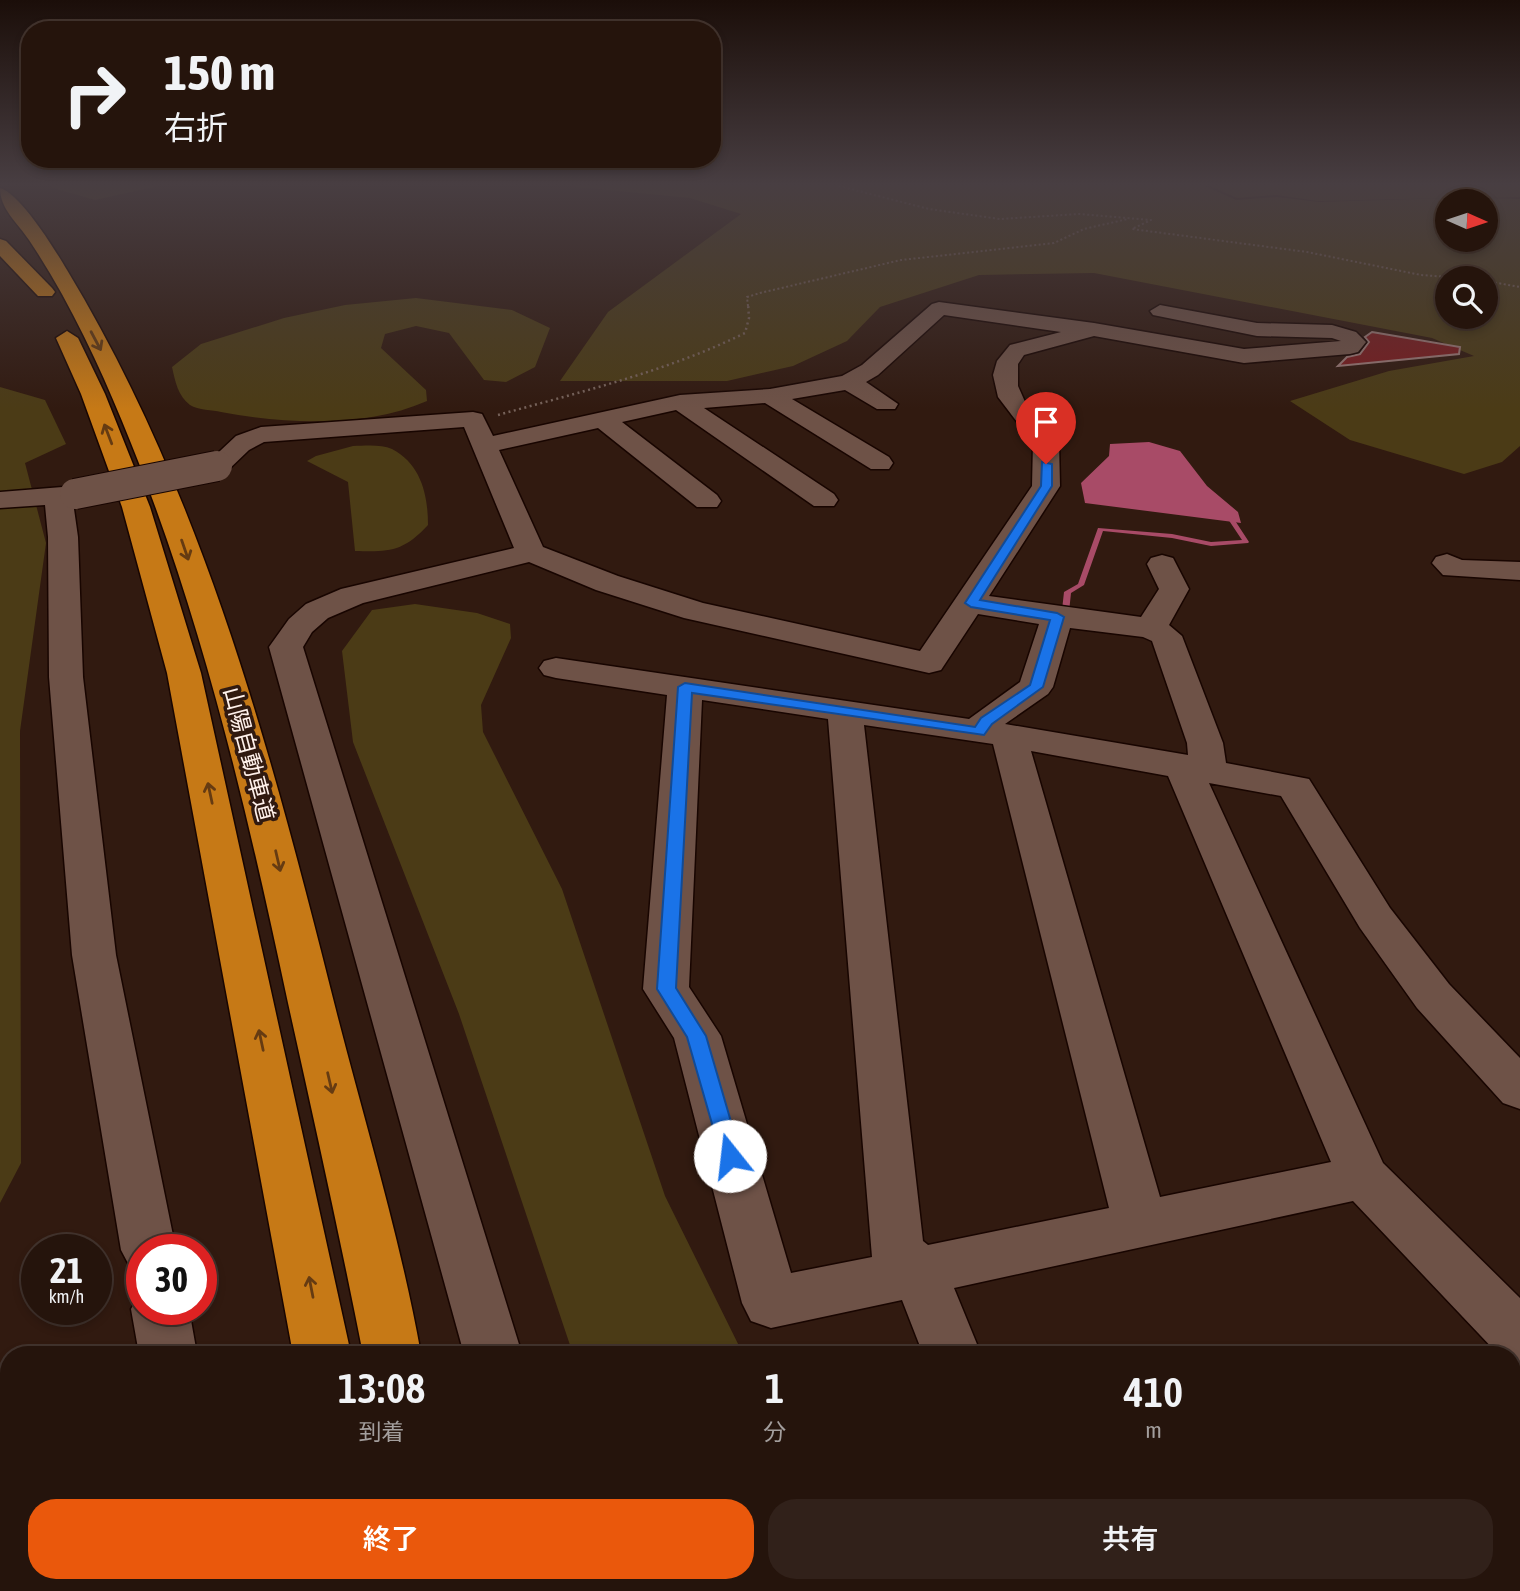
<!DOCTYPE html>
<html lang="ja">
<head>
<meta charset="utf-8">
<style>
  body { margin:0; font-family:"Asap Condensed","Noto Sans JP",sans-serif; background:#31211a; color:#f1f3f6; height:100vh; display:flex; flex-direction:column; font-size:26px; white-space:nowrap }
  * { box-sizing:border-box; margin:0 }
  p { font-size:23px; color:#a39e9d }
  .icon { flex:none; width:38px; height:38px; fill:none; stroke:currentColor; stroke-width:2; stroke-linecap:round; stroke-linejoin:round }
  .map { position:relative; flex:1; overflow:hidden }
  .panel { position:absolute; left:0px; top:1346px; width:1521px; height:247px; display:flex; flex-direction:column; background:#25140c; border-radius:28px 28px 0 0; box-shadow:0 4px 10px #0003,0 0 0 2px #42332d }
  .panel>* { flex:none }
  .top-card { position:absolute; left:21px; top:21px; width:700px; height:147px; border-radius:28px; box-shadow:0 4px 10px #0003,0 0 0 2px #42332d; background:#25140c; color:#f1f3f6; overflow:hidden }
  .needle { width:46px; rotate:93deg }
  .controls { position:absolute; left:1435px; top:189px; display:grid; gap:14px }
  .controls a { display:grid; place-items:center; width:63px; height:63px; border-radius:50%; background:#25140c; box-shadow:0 4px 10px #0003,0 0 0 2px #42332d; font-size:35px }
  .speed { position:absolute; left:21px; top:1234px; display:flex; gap:14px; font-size:35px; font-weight:700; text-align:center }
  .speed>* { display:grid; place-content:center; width:91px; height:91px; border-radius:50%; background:#25140c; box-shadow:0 4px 10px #0003,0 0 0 2px #42332d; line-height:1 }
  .speed small { font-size:18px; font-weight:400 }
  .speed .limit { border:10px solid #d22; background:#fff; color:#111 }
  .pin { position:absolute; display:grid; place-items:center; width:60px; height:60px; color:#fff; margin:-72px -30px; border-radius:50% 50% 50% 0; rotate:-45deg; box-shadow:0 0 7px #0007 }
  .pin .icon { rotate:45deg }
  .me { position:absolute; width:77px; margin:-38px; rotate:344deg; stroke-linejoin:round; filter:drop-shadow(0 0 5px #0008) }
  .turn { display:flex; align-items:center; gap:24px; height:147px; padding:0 28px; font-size:32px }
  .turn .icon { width:91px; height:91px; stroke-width:2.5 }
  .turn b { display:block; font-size:49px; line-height:60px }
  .eta { display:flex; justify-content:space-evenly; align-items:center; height:119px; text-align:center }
  .eta b { font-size:42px; font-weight:600; line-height:49px }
  .action { display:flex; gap:14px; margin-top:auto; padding:14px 28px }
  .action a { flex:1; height:80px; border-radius:28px; background:#ea580c; color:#fff; font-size:28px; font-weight:600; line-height:80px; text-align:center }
  .action a+a { background:#31211a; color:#f1f3f6 }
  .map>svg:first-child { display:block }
</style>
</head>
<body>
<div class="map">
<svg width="1520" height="1591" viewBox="0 0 1520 1591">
  <rect width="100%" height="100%" fill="#311a10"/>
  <g fill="#4b3b16" fill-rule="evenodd">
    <path d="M158 186 95 200 50 187 51 186Z"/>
    <path d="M567 186H1205L1236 200 1277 197 1319 202 1448 198 1318 201 1276 195 1237 198 1210 186H1520V197L1486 198 1520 199V446L1502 462 1464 474 1350 440 1290 401 1389 371 1474 356 1432 338 1094 273 979 275 880 307 847 341 793 366 727 381H560L608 312 741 214 690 198ZM1447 201H1486V240H1447ZM1447 278H1486V317H1447Z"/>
    <path d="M416 298 512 310 550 328 535 367 506 382 484 380 449 333 416 326 385 334 381 348 426 390 427 401C366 428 286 424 221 412 213 410 198 410 190 405 178 396 175 381 172 367L201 344 284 318 345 305Z"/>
    <path d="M0 387 45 400 66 444 25 463 46 543 20 731 21 1163 0 1203Z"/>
    <path d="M353 446C364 446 381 444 392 449 421 464 428 495 428 525 403 552 389 552 355 551L348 482 307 461 316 456Z"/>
    <path d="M415 604 477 613 510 624 511 638 481 705 483 732 562 889 665 1196 743 1354H573L459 1014 353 742 342 651 372 610Z"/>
    <path d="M649 1584H845L847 1591H652Z"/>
  </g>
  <path fill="#a84b67" d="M1149 442 1180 451 1207 486 1238 512 1241 523 1085 503 1081 483 1109 456 1110 444Z"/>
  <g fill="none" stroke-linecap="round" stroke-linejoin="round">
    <path fill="#a84b67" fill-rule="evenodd" d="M1229 514 1232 516 1249 542 1248 543 1211 546 1172 538 1103 531 1084 585 1071 593 1069 612H1066L1062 610 1064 592 1078 584 1098 528 1172 534 1211 542 1242 540 1226 516Z"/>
  </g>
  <path fill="#771d1f" stroke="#957572" stroke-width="2" d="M1372 332 1460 347 1459 354 1338 366 1347 357 1360 354 1369 342 1365 337Z"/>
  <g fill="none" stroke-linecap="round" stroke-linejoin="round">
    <defs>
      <g id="minor">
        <path d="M939 302 1094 323 1244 349 1341 341 1332 338 1257 336 1153 315 1150 311 1160 305 1257 323 1332 325 1356 332 1366 342 1358 352 1350 354 1244 363 1094 336 1024 355 1018 364V386L1026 404 1059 442 1060 486 989 596 1141 617 1159 589 1147 564 1151 558 1162 555 1173 558 1189 589 1169 625 1182 636 1223 743 1226 763 1309 779 1390 908 1449 984 1520 1058V1109L1503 1103 1417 1008 1360 928 1281 796 1209 783 1383 1163 1520 1298V1364L1512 1361V1354H1498L1353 1201 954 1288 981 1354H923L902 1300 771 1328 751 1321 742 1303 674 1038 643 989 667 695 556 678 544 675 539 668 544 661 556 658 969 719 1020 682 1039 624 978 614 941 670 929 673 684 618 596 590 529 562 363 603 328 618 312 632 303 647 522 1354H464L269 647 289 619 306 604 341 589 514 548 464 427 264 442 249 450 226 472H208L204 466 236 436 261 427 473 412 482 414 493 436 680 395 770 389 842 376 862 365 932 304ZM944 315 1061 332 1010 345 997 361 993 375 998 397 1033 443 1032 486 920 651 703 603 618 576 543 547 499 450 598 428 697 507H717L721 501 717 495 622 422 676 410 814 506H834L838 500 834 494 704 408 765 403 871 469H889L893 463 889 457 792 399 845 390 877 409H895L898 404 866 382 878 375ZM1070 628 1143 637 1152 641 1187 743 1188 755 1005 724 1048 694 1053 687ZM702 700 828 719 872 1257 791 1273 721 1036 689 987ZM864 725 993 744 1109 1208 928 1245 923 1241ZM1031 751 1168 776 1331 1162 1160 1197Z"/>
        <path d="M75 486 85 488 89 494 85 500 73 502 78 537 83 677 116 955 176 1250H142V1271L130 1267 121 1250 72 955 49 677 48 537 45 505 0 508V492Z"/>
        <path d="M1447 554 1462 560 1520 562V580L1443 575 1432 563 1436 557Z"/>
        <path d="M142 1290V1309H189L197 1354H139L131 1309Z"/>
        <path d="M200 1584H268L269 1591H201Z"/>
        <path d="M526 1584H594L596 1591H528Z"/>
        <path d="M1033 1584H1102L1105 1591H1036Z"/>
      </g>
      <g id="highway">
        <path d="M0 188C21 194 55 250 67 270 206 500 273 760 338 1018 367 1130 401 1242 421 1354H363C340 1237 314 1120 288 1003 246 805 200 609 122 421 97 360 66 295 29 240 17 222 0 209 0 188Z"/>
        <path d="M0 239 6 241 52 288 55 292 52 296H38L0 256Z"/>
        <path d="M67 331 78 338 105 394 150 507 201 673 351 1354H293L167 673 122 507 81 394 56 338Z"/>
        <path d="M326 1584H394L395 1591H327Z"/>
        <path d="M406 1584H474L476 1591H408Z"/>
      </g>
    </defs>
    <use href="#minor" stroke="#180500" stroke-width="3"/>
    <use href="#highway" stroke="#180500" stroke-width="3"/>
    <g stroke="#76625a" stroke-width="2" stroke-dasharray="2 2.5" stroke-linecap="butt">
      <path d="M839 186 929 209 1000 219 1079 214 1151 220 1132 229 1307 252 1421 275 1462 278"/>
      <path d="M1486 281 1520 287"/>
      <path d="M748 306 747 297 760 293 901 260 1054 243 1084 229 1128 219"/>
    </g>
    <path stroke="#76625a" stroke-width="2.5" stroke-dasharray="2 3.5" stroke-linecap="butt" d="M498 415C580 392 668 371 745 333L749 318 748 304"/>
    <use href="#minor" fill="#6e5247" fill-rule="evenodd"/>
    <use href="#highway" fill="#c67916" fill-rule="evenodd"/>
    <defs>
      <path id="minor-bridge" d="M75 494 217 466"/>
    </defs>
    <use href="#minor-bridge" stroke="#180500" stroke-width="32" stroke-linecap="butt"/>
    <use href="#minor-bridge" stroke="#6e5247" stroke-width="30"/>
  </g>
  <defs><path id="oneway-shaft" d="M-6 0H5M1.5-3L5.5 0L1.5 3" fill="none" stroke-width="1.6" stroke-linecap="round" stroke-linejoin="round" transform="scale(1.75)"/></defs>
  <g stroke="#653b12">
    <use href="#oneway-shaft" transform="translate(96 341) rotate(62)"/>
    <use href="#oneway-shaft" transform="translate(108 434) rotate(-111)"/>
    <use href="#oneway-shaft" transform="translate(185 550) rotate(71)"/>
    <use href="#oneway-shaft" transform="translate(210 793) rotate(-102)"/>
    <use href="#oneway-shaft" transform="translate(278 861) rotate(77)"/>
    <use href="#oneway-shaft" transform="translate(261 1040) rotate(-102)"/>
    <use href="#oneway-shaft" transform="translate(330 1083) rotate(77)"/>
    <use href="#oneway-shaft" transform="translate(311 1287) rotate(-101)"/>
  </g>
  <linearGradient id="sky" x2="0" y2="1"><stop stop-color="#1b0e09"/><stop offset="0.45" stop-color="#483e42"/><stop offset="1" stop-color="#483e42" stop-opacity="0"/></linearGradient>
  <rect width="1520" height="409" fill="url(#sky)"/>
  <path fill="#1a73e8" stroke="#114b97" stroke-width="2" d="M1042 462 1052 464V486L980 600 1057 613 1064 617 1043 687 992 724 984 735 692 693 676 988 706 1036 741 1156 738 1162 730 1165 723 1162 687 1037 657 989 678 687 685 683 975 727 981 718 1030 685 1050 620 971 607 965 603 1041 486Z"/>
  <g text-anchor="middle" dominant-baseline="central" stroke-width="7" stroke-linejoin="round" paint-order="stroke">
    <g font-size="23" fill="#fff1eb" stroke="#311a10">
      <text transform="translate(249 754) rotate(75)">山陽自動車道</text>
    </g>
  </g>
</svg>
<div class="controls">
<a><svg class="needle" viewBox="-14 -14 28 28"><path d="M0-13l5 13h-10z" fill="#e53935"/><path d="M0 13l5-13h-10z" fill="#a39e9d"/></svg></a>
<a><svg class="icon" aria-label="search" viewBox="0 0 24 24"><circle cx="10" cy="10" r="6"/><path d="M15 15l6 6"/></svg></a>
</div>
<div class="speed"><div>21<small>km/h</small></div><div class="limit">30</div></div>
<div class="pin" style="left:1046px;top:464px;background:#d93025"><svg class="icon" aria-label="arrive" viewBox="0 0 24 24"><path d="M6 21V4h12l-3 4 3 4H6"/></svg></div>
<svg class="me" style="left:730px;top:1156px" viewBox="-20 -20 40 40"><circle r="19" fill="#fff"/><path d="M0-13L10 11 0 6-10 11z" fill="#1a73e8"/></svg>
<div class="top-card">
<div class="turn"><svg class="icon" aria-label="right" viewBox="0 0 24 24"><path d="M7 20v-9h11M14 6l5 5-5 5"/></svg><div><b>150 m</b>右折</div></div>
</div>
<section class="panel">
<div class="eta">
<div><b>13:08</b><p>到着</p></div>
<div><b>1</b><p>分</p></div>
<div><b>410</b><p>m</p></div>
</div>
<div class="action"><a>終了</a><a>共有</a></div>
</section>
</div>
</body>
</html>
